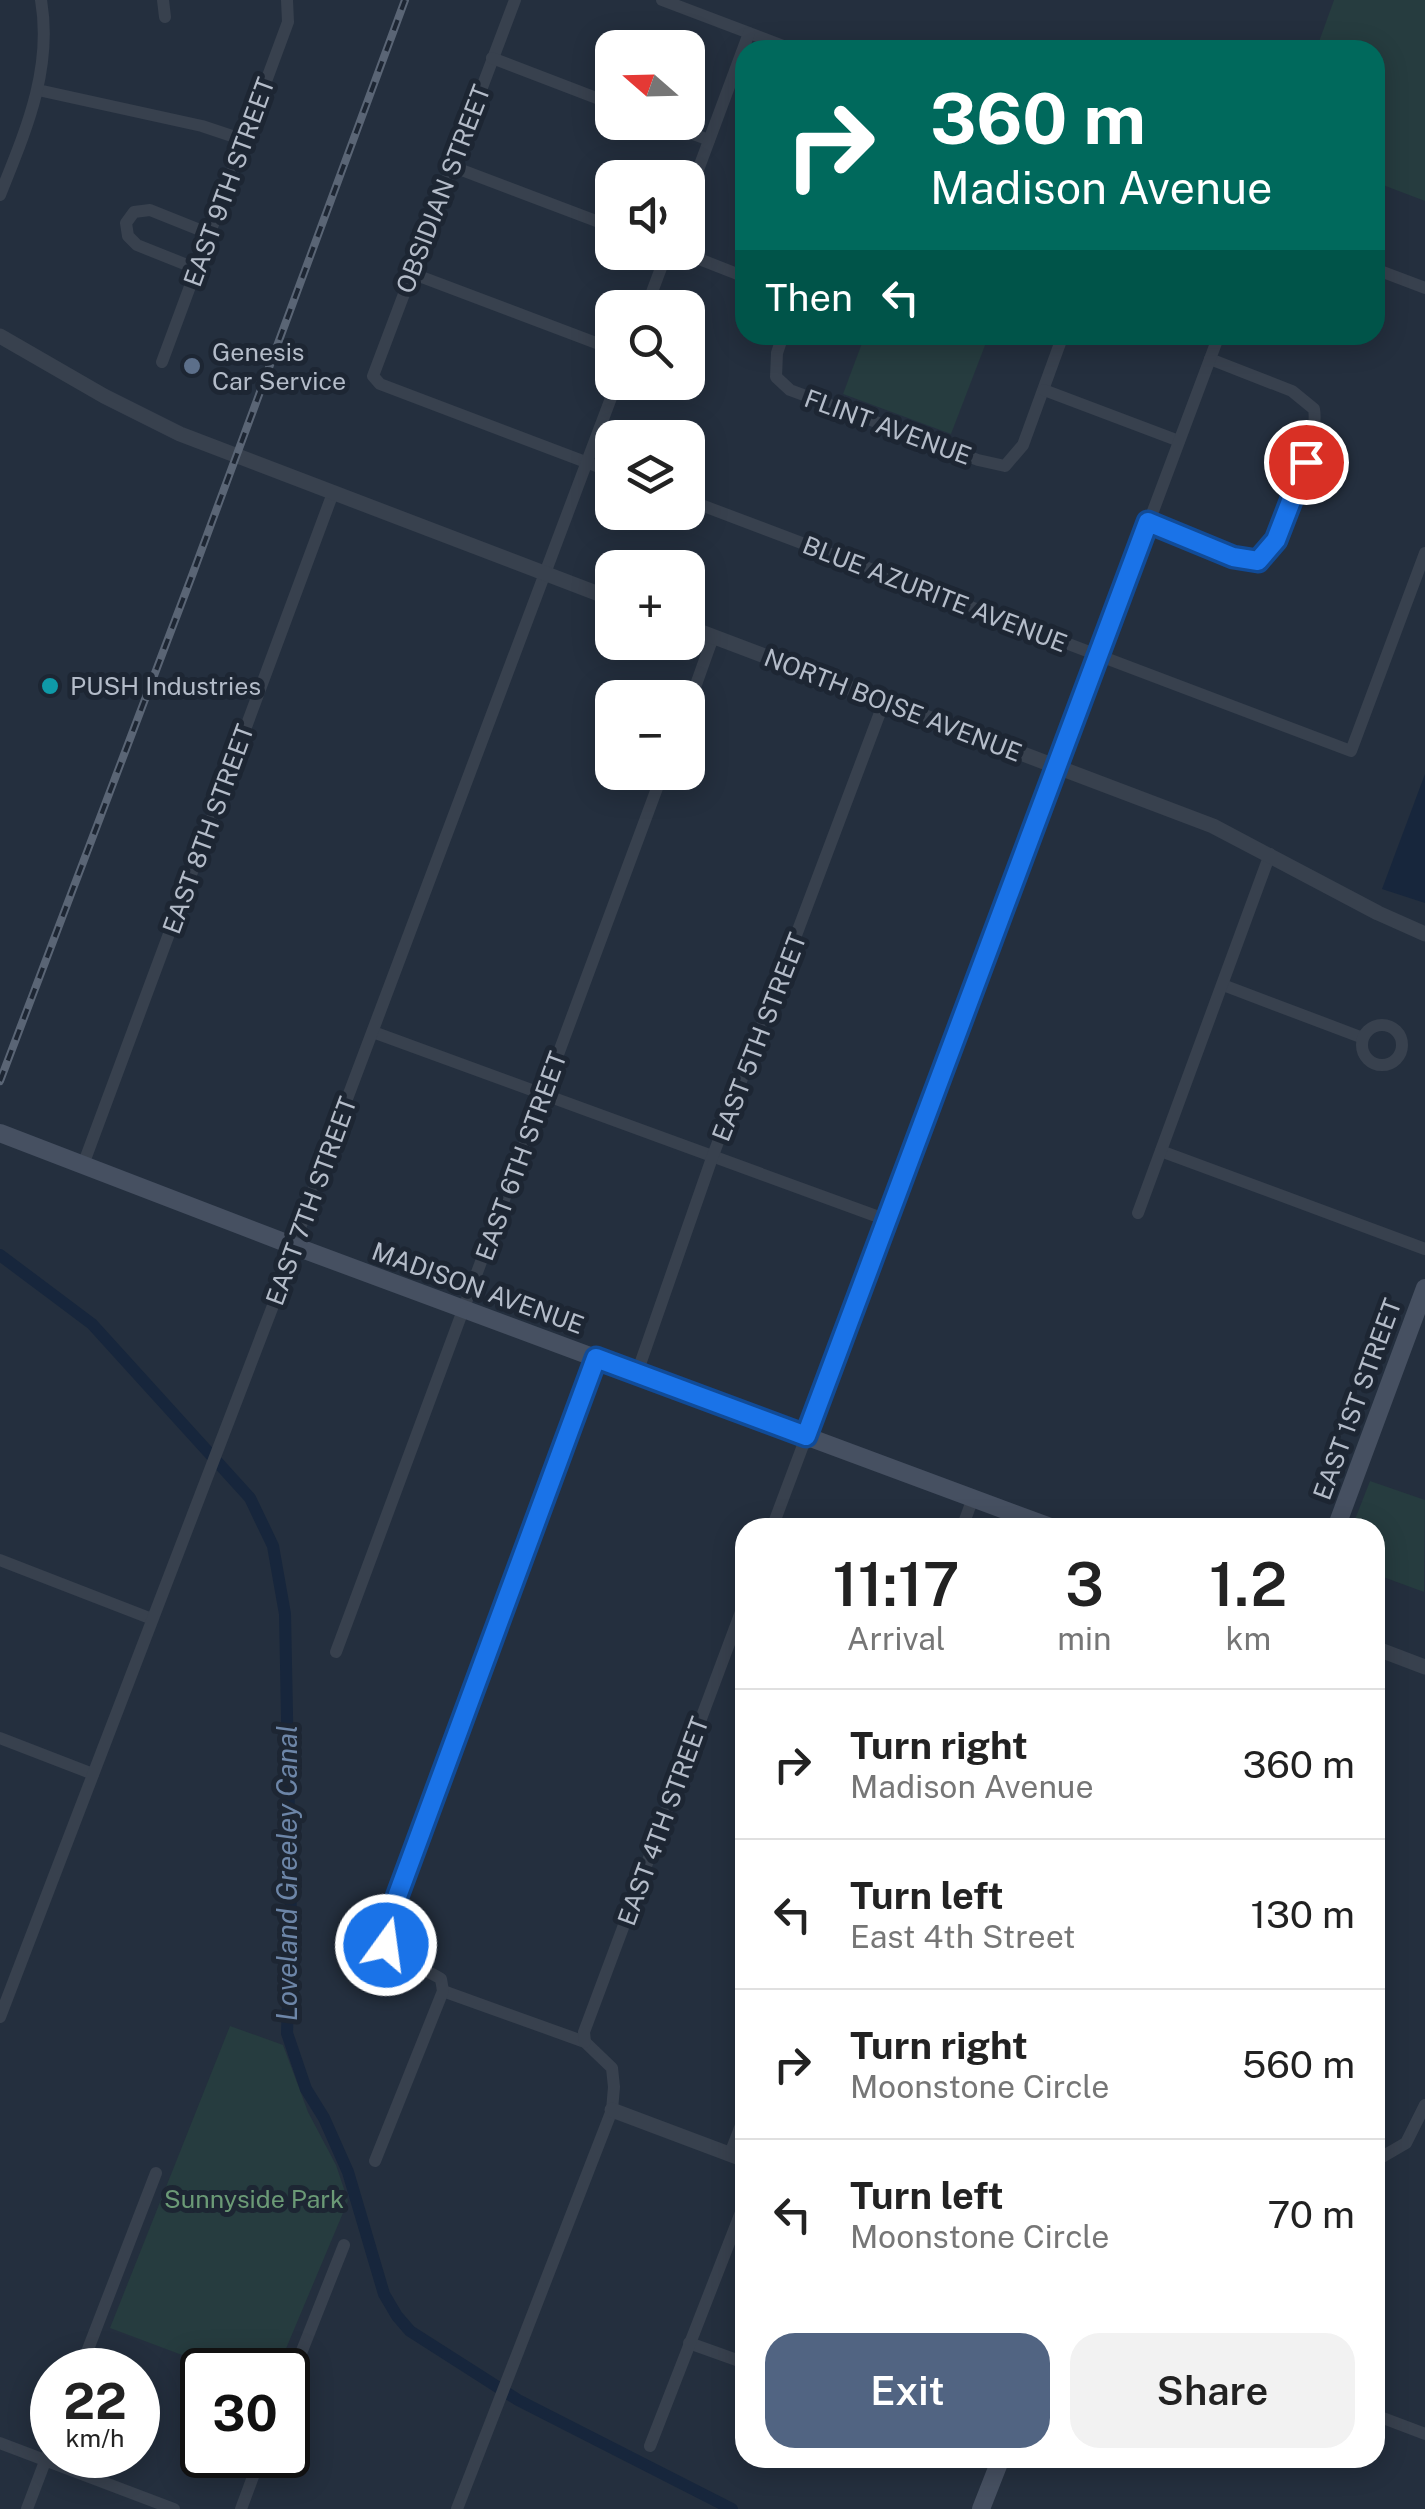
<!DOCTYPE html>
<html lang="en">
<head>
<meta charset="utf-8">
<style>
  body { margin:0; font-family:"Public Sans",sans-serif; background:#f2f2f2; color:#222; height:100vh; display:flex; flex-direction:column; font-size:38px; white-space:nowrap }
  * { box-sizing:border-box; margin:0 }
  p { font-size:32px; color:#767676 }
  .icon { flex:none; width:55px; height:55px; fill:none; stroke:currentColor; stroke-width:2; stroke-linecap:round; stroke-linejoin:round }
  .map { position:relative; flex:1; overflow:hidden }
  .side { position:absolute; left:735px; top:1518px; width:650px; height:950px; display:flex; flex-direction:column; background:#fff; border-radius:30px; box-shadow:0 5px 25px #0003 }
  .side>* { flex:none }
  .banner { position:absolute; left:735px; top:40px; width:650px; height:305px; border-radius:30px; box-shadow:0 5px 25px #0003; background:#00695c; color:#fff; overflow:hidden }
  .needle { width:65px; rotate:290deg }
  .buttons { position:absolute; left:595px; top:30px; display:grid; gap:20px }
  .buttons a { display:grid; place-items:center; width:110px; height:110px; border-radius:20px; background:#fff; box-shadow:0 5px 25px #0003; font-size:50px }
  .speed { position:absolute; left:30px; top:2348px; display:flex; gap:20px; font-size:50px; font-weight:700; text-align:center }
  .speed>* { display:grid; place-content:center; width:130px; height:130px; border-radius:50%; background:#fff; box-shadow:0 5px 25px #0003; line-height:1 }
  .speed small { font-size:25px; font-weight:400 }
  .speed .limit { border:5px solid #111; border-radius:15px; background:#fff; color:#111 }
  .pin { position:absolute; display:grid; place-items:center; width:85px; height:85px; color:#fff; margin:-42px; border:5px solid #fff; border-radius:50%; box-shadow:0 2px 10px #0007 }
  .me { position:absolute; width:110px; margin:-55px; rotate:14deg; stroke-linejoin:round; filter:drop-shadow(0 0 8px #0008) }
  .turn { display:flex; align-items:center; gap:35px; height:210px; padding:0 30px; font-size:45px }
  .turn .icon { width:130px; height:130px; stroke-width:2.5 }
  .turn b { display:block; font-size:70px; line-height:85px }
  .then { display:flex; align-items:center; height:95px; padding:0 30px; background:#0003; gap:20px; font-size:38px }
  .eta { display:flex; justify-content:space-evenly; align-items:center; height:170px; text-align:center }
  .eta b { font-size:60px; font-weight:600; line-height:70px }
  .button { display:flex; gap:20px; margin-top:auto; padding:20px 30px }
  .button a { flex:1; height:115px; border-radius:30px; background:#516482; color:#fff; font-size:40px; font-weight:600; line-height:115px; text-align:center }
  .button a+a { background:#f2f2f2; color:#222 }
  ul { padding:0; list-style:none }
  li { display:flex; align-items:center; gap:30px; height:150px; padding:0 30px; border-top:2px solid #e0e0e0 }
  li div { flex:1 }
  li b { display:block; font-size:38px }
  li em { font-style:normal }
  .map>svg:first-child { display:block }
</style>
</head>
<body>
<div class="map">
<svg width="1425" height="2509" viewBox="0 0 1425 2509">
  <rect width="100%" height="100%" fill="#242f3e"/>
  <g fill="#263c3f">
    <path d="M1334 0H1425V201L1375 182V50H1316Z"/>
    <path d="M865 335H989L951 434 843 394Z"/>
    <path d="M1370 1481 1425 1500 1424 1592 1375 1574V1528L1352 1527Z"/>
    <path d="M230 2026 283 2045 308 2112 336 2165 348 2201 277 2370H222L110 2328Z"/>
  </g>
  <path fill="#17263c" d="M1425 774V903L1382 889Z"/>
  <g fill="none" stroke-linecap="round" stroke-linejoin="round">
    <path stroke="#17263c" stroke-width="12" d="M0 1255 92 1324 250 1498 273 1546 285 1614 291 1918 287 2033 306 2089 324 2118 348 2172 384 2294 397 2316 410 2331 518 2400 732 2509"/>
    <g stroke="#38414e" stroke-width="12">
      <path d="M163 0 165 17"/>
      <path d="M515 0 373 376 380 384 612 472"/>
      <path d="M662 0 794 50"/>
      <path d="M492 58 612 104"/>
      <path d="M38 90 202 126 244 140"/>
      <path d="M661 122 709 140"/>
      <path d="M451 166 612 227"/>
      <path d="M0 195C25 132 53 70 41 0"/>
      <path d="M688 197 749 33"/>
      <path d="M681 252 745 277"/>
      <path d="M197 269 137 245 128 236 126 223 134 212 150 210 210 234"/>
      <path d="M1375 269 1425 288"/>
      <path d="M411 273 612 349"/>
      <path d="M646 308 667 252"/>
      <path d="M783 335 777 353 776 377 790 390 978 460 1005 466 1023 445 1063 335"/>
      <path d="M162 362 288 22 287 0"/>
      <path d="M1044 390 1179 441"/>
      <path d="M688 500 1351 751 1425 553"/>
      <path d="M1148 522 1233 557 1258 561C1282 540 1320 441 1314 409L1292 391 1210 359"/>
      <path d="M688 707 713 637"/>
      <path d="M1223 985 1363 1038"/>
      <circle cx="1382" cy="1045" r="20"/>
      <path d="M373 1032 887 1220"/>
      <path d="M1161 1151 1425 1249"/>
      <path d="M83 1165 333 493"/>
      <path d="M1138 1213 1270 854"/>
      <path d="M637 1373 712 1158 884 702"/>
      <path d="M772 1528 1219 335"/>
      <path d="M962 1528 973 1498"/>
      <path d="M0 1560 152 1619"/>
      <path d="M336 1652 663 772"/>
      <path d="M0 1738 93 1774"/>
      <path d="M443 1991 585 2042 612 2068 614 2087 612 2110 457 2509"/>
      <path d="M0 2017 274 1303 321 1168 617 382"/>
      <path d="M585 2042 584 2032 745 1601"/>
      <path d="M730 2154 745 2115"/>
      <path d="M375 2161 443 1991 441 1979C419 1964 386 1963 384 1932L596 1358"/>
      <path d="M1375 2161 1406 2143 1425 2105"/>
      <path d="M689 2343 745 2363"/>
      <path d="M80 2370 156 2173"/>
      <path d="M288 2386 344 2245"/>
      <path d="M1375 2415 1425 2434"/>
      <path d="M0 2443 174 2509"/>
      <path d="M650 2446 745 2202"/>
      <path d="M27 2509 52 2443"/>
      <path d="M241 2509 261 2455"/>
    </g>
    <g stroke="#38414e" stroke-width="15">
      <path d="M0 336 104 396 180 434 612 599"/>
      <path d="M688 627 1213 826 1378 913 1425 934"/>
      <path d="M1375 1648 1425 1667"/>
      <path d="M612 2110 745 2160"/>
    </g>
    <g stroke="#465061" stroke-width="18">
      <path d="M0 1133 294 1246 1053 1528"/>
      <path d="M1336 1528 1425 1288"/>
      <path d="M981 2509 1001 2458"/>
    </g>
    <defs>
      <path id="rail" d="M0 1081 193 573 405 0"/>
    </defs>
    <use href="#rail" stroke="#5a6575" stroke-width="8"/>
    <use href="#rail" stroke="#1d2633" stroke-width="4" stroke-dasharray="11" stroke-linecap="butt"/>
  </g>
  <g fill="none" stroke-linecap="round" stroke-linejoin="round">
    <defs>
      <path id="route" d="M386 1945 384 1932 596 1358 806 1436 1148 522 1233 557 1258 561 1276 540 1306 462"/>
    </defs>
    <use href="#route" stroke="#114b97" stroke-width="25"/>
    <use href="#route" stroke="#1a73e8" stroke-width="18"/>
  </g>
  <circle fill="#5c6f8a" stroke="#1d2633" stroke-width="4" cx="192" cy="366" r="10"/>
  <circle fill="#0f9aa8" stroke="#1d2633" stroke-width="4" cx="50" cy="686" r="10"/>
  <g text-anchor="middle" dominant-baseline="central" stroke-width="10" stroke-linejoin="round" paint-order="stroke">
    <g font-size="25" fill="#b4bcc9" stroke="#1d2633">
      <text transform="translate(229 182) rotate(-70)">EAST 9TH STREET</text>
      <text transform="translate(443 189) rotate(-69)">OBSIDIAN STREET</text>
      <text transform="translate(888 427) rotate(20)">FLINT AVENUE</text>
      <text transform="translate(935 594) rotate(21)">BLUE AZURITE AVENUE</text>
      <text transform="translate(893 705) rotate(21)">NORTH BOISE AVENUE</text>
      <text transform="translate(208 829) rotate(-70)">EAST 8TH STREET</text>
      <text transform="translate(759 1037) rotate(-69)">EAST 5TH STREET</text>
      <text transform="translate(521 1156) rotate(-70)">EAST 6TH STREET</text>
      <text transform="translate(311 1201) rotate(-70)">EAST 7TH STREET</text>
      <text transform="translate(478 1288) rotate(20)">MADISON AVENUE</text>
      <text transform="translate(1357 1399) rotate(-70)">EAST 1ST STREET</text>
      <text transform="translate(663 1821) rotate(-70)">EAST 4TH STREET</text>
    </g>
    <g font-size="25" fill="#b4bcc9" stroke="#1d2633" text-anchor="start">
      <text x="212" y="352">Genesis<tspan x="212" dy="29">Car Service</tspan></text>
      <text x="70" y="686">PUSH Industries</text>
    </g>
    <g font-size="25" fill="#6b9a76" stroke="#1d2633">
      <text x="254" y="2199">Sunnyside Park</text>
    </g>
    <g font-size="28" font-style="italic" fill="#6d86a8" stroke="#1d2633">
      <text transform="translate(286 1873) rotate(-90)">Loveland Greeley Canal</text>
    </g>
  </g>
</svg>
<div class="buttons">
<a><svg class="needle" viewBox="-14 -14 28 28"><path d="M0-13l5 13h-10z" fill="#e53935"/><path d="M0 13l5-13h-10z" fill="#767676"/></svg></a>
<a><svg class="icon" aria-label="sound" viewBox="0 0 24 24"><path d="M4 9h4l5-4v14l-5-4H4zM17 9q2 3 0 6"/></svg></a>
<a><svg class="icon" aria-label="search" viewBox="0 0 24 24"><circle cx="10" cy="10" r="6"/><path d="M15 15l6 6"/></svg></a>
<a><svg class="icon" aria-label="layers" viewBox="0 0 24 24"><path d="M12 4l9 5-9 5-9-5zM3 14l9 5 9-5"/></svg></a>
<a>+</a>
<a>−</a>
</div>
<div class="speed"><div>22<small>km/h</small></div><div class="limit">30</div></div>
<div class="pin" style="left:1306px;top:462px;background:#d93025"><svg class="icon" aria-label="arrive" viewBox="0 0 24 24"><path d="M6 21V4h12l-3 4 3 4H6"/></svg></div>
<svg class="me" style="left:386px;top:1945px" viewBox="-20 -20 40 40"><circle r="17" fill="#1a73e8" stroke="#fff" stroke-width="3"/><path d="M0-11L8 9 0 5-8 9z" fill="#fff"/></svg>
<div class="banner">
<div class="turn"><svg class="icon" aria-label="right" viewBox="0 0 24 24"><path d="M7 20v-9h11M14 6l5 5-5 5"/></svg><div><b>360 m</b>Madison Avenue</div></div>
<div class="then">Then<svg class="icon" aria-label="left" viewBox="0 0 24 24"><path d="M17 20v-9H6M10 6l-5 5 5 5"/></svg></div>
</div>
<section class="side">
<div class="eta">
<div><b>11:17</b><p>Arrival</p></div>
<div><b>3</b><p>min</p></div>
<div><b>1.2</b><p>km</p></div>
</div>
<ul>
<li><svg class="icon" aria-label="right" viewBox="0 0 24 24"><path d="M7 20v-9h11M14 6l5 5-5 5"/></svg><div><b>Turn right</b><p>Madison Avenue</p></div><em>360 m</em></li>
<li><svg class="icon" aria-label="left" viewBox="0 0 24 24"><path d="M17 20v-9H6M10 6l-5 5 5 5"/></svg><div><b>Turn left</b><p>East 4th Street</p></div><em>130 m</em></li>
<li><svg class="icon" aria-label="right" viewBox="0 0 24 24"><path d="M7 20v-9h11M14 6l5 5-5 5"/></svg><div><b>Turn right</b><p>Moonstone Circle</p></div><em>560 m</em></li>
<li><svg class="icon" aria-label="left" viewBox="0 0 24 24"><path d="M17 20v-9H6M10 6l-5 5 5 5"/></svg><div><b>Turn left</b><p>Moonstone Circle</p></div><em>70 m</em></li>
</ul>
<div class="button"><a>Exit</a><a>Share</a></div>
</section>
</div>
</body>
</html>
